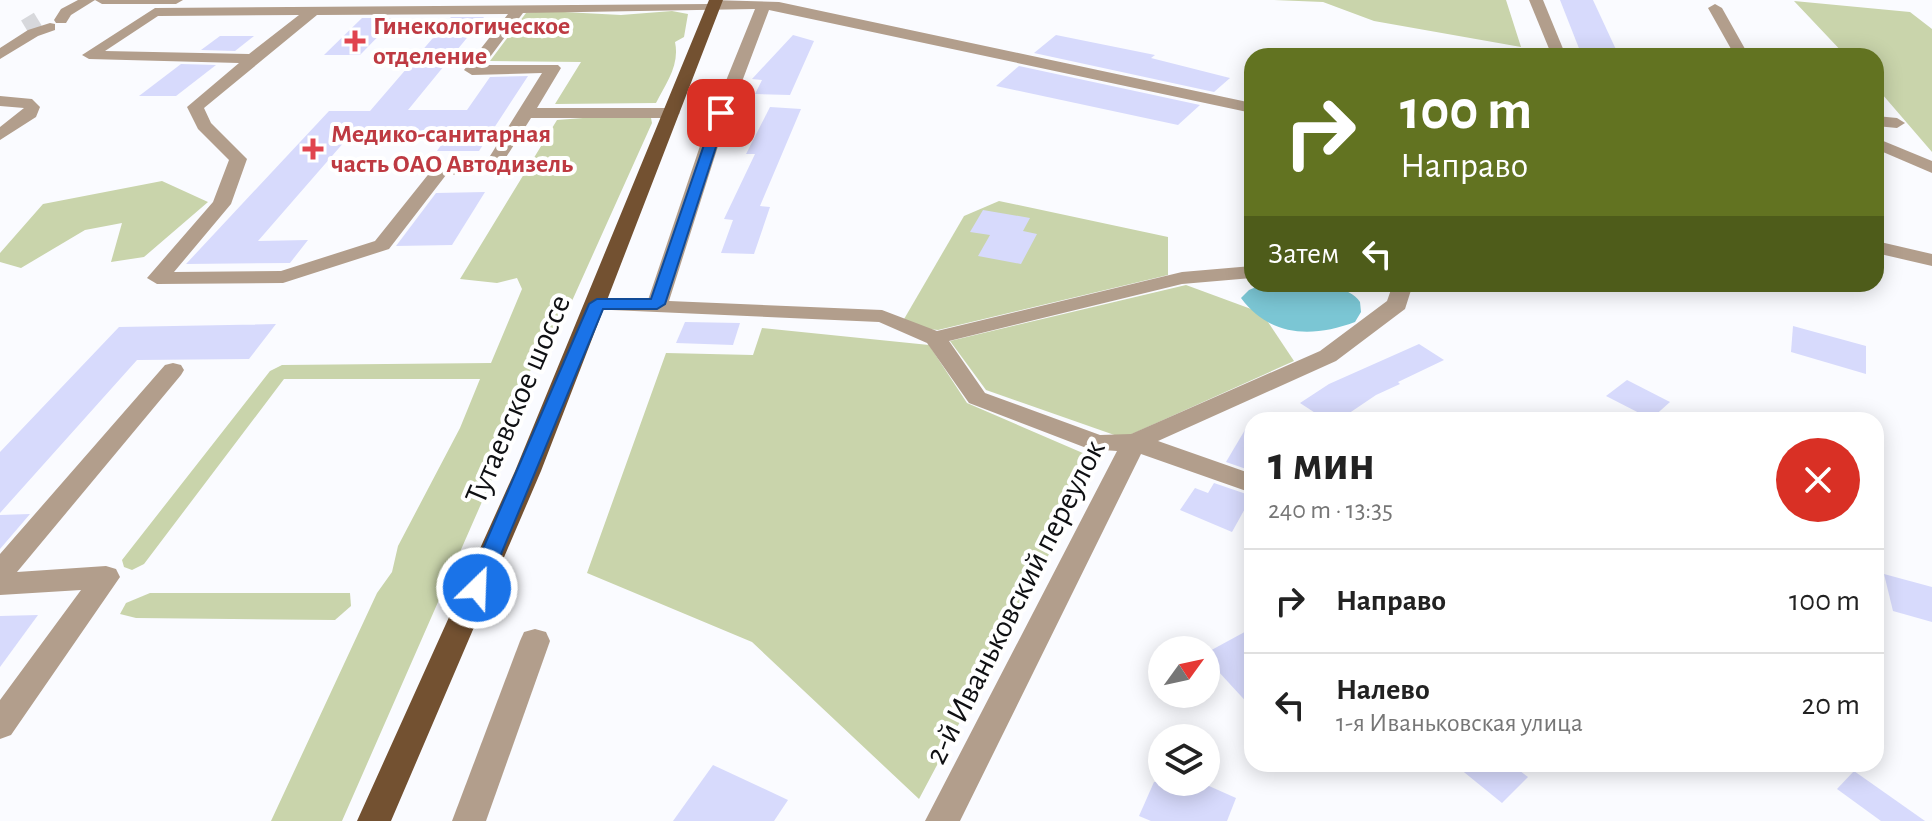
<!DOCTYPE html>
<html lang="ru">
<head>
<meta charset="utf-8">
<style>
  body { margin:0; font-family:"Alegreya Sans",sans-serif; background:#f2f2f2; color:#222; height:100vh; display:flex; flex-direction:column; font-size:30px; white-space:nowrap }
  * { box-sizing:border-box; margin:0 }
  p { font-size:26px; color:#767676 }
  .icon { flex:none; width:44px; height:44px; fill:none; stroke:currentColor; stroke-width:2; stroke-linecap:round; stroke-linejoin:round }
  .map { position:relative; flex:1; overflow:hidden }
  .drawer { position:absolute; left:1244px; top:412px; width:640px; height:360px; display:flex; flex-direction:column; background:#fff; border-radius:24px; box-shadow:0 4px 20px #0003 }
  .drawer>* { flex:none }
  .hud { position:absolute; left:1244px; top:48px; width:640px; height:244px; border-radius:24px; box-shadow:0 4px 20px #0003; background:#627321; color:#fff; overflow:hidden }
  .needle { width:52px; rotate:57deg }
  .fabs { position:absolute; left:1148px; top:636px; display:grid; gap:16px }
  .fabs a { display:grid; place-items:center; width:72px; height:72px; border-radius:50%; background:#fff; box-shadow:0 4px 20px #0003; font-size:40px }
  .pin { position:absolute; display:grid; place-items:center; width:68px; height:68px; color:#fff; margin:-34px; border-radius:16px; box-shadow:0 4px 12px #0006 }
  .me { position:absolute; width:88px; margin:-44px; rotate:24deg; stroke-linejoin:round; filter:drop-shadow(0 0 6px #0008) }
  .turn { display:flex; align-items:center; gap:28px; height:168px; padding:0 24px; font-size:36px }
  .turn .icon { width:104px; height:104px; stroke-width:2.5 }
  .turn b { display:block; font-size:56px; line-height:68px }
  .then { display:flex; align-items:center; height:76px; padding:0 24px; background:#0003; gap:16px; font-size:30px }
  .round { display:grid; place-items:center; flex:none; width:84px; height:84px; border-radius:42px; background:#f2f2f2 }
  .summary { display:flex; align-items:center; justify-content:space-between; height:136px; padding:0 24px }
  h1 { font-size:48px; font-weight:700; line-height:60px }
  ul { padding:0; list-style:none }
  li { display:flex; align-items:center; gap:24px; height:104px; padding:0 24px; border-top:2px solid #e0e0e0 }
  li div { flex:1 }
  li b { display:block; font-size:30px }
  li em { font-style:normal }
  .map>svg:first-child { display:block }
</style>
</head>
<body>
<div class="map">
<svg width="1932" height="821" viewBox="0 0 1932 821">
  <rect width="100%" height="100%" fill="#fafbff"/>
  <g fill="#c9d4ab">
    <path d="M1274 0H1506L1521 47 1374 21 1323 2Z"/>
    <path d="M1794 1 1910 12 1932 29V152L1876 87V56H1846Z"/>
    <path d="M545 11 621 15 672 11 688 14 684 37 675 42C680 65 666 83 656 103L555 104 581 62 490 61 526 13Z"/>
    <path d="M596 117H643L651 118 652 123 563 321 505 409 506 447 342 821H271L377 593 392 572 398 546 460 428 480 379H284L144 564 132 570 124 567 122 560 270 371 282 365 491 363 522 289 517 278 497 283 460 279 557 120Z"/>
    <path d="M162 181 208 202 144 257 111 262 122 223 85 230 21 268 0 262V253L43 204Z"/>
    <path d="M999 201 1168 237V275L938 330 900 326 964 216Z"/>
    <path d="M1186 285 1262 313 1294 361 1123 438 986 390 950 341Z"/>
    <path d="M762 328 929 345 967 403 1099 460 919 799 752 642 587 573 666 353 753 355Z"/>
    <path d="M150 593H350L351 606 335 620 136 618 120 614 126 603Z"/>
  </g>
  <path fill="#7bc6d4" d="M1263 284C1288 284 1345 279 1360 302L1361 312 1355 322C1312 338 1270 337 1241 298L1249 290Z"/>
  <g fill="#d7dafc">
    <path d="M1560 0H1593L1619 56H1582Z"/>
    <path d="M451 17H484L408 110H467L490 77 528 76 479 151H437L451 131 352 133 258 241 308 240 290 263 186 264 329 111H370Z"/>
    <path d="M362 18H396L360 55H324Z"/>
    <path d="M793 35 814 41 790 95 755 94 762 80 752 79Z"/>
    <path d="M1056 35 1155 55 1151 58 1230 78 1214 92 1034 53Z"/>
    <path d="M220 36H254L235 51 201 50Z"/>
    <path d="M181 64 216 65 176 96H139Z"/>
    <path d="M1019 66 1200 105 1178 125 996 86Z"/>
    <path d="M770 107 801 109 760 206 770 207 754 254 721 253 733 220 724 219 755 154H746Z"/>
    <path d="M485 192 452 245 396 246 436 193Z"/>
    <path d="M983 210 1030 218 1023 231 1037 234 1021 264 978 256 990 235 970 232Z"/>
    <path d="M685 322 740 323 733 345 676 343Z"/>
    <path d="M276 324 249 359 137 360 0 513V452L119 327Z"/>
    <path d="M1793 326 1866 346V374L1791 352Z"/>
    <path d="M1419 344 1444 360 1398 382 1400 384 1376 395 1339 420H1326L1300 403 1329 384Z"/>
    <path d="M1627 380 1670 402 1651 419 1606 396Z"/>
    <path d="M1252 418V471L1226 462Z"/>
    <path d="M1214 483 1252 496 1232 532 1180 510 1195 488 1208 493Z"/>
    <path d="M30 514 0 549V515Z"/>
    <path d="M1884 574 1932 587V622L1893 611Z"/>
    <path d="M38 615 0 667V616Z"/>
    <path d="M1252 628V708L1206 658V653Z"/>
    <path d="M1454 764H1511L1528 777 1502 803Z"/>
    <path d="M713 765 788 800 774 821H673Z"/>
    <path d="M1854 771 1925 821H1881L1837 789Z"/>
    <path d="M1154 782H1200L1236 798 1227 821H1151L1139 816Z"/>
  </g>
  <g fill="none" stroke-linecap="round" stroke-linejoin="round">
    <path stroke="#d7d8dc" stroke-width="15" stroke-dasharray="15 8" stroke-linecap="butt" d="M25 27 38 19"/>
    <g fill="#b29e8c" fill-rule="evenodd">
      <path d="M78 0H95L71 15 66 23H56L54 20 61 9Z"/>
      <path d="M95 0H183L176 4H102Z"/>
      <path d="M711 0 779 2 1252 103V113L769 10 720 140 669 301 882 310 937 331 1182 272 1252 266V278L1182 284 949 341 985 393 1100 435 1131 434 1320 351 1387 301 1393 284H1413L1405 309 1336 361 1158 441 1252 474V493L1141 454 960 821H925L1117 451 1089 449 969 403 927 343 879 322 589 309 586 304 597 298 648 300 702 140 755 9 523 13 484 65H558L561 68 537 108H672L680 113 672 118H531L496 173 446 175 389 249 283 283 157 284 147 278 213 202 229 160 198 129 187 107 239 63 89 59 82 55 155 8 709 4ZM508 14 464 70 472 75 542 73 485 164 435 166 375 241 281 271 174 272 231 204 247 159 211 123 204 108 317 15ZM299 15 249 54 105 51 158 16Z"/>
      <path d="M1529 0H1543L1566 56H1552Z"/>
      <path d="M1715 4 1722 8 1749 56H1735L1708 8Z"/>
      <path d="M50 23 55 24V30L38 36 0 59V48L28 30Z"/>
      <path d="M0 96 32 99 40 107 36 117 0 140V127L24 108 0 106Z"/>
      <path d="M1876 116 1897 118 1905 123 1897 128 1876 126Z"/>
      <path d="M1876 138 1932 161V173L1876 149Z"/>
      <path d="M1876 241 1932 254V266L1876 253Z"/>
      <path d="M173 363 181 365 184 370 181 375 17 572 106 566 116 569 120 577 11 735 0 739V700L81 590 0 595V554L165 365Z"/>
      <path d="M535 629 546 632 550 641 486 821H452L520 641 524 632Z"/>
    </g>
    <path fill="#735131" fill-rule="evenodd" d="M709 0H723L541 471 391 821H357L515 471Z"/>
  </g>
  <path fill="#1a73e8" stroke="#114b97" stroke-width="2" d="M721 109 727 113 665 304 657 309H603L487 588 484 594 477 596 469 594 466 588 589 304 597 299H651L715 113Z"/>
  <g fill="#e0444e" stroke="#fff" stroke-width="3">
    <path d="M351 29h8v8h8v8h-8v8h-8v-8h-8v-8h8z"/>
    <path d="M309 137h8v8h8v8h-8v8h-8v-8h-8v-8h8z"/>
  </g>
  <g text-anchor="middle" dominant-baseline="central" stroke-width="8" stroke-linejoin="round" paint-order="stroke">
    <g font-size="26" font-weight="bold" fill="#be3a42" stroke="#fff" text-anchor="start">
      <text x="373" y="26">Гинекологическое<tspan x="373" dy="30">отделение</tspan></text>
      <text x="331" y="134">Медико-санитарная<tspan x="331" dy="30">часть ОАО Автодизель</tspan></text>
    </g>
    <g font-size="32" fill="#0f1013" stroke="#fff">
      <text transform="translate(518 399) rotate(-67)">Тутаевское шоссе</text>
      <text transform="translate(1015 602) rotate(-63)">2-й Иваньковский переулок</text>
    </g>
  </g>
</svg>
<div class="fabs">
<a><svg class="needle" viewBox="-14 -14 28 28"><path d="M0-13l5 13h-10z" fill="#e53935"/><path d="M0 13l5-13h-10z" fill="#767676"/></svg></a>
<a><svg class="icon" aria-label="layers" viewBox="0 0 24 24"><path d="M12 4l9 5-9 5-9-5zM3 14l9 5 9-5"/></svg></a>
</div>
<div class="pin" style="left:721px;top:113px;background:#d93025"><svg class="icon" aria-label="arrive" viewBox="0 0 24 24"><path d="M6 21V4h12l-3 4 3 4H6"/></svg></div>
<svg class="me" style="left:477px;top:588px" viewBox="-20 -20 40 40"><circle r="17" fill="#1a73e8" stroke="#fff" stroke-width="3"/><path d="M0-11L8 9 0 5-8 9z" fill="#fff"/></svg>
<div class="hud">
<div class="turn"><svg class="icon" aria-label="right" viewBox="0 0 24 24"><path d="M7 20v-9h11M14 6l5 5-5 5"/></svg><div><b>100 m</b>Направо</div></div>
<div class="then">Затем<svg class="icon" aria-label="left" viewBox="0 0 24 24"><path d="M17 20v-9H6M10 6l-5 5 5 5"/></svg></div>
</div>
<section class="drawer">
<div class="summary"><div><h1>1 мин</h1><p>240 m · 13:35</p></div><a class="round" style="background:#d93025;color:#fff"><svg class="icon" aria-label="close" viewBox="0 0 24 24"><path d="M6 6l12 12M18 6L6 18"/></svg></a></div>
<ul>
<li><svg class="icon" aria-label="right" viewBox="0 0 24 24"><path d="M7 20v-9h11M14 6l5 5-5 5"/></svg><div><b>Направо</b></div><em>100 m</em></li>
<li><svg class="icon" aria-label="left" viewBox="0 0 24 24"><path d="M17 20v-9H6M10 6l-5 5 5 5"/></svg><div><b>Налево</b><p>1-я Иваньковская улица</p></div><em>20 m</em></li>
</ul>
</section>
</div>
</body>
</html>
